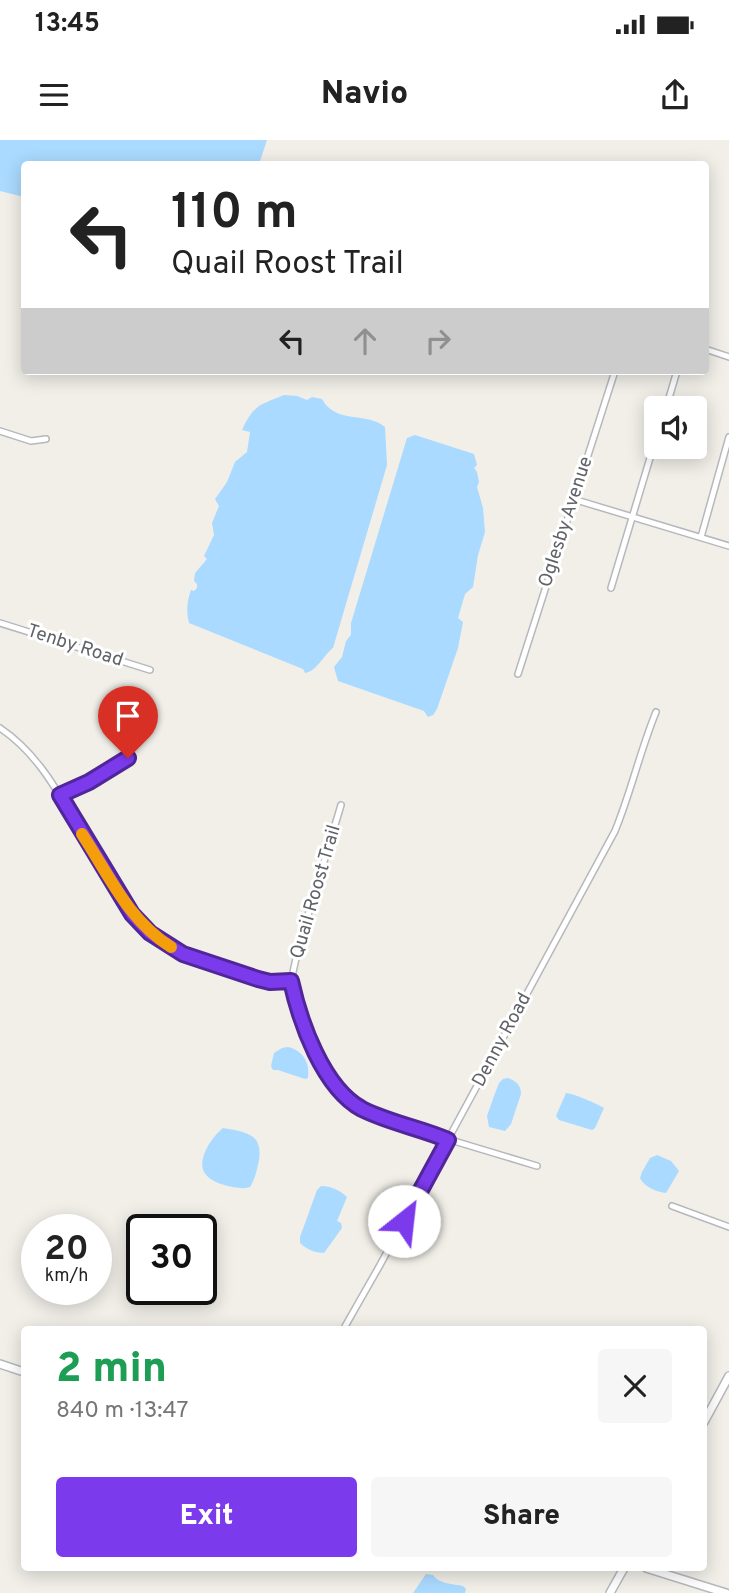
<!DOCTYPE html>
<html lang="en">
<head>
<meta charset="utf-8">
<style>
  body { margin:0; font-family:Overpass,sans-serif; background:#f6f6f6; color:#222; height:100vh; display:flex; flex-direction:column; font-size:26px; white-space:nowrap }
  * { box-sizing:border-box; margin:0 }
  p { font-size:23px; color:#767676 }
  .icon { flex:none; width:38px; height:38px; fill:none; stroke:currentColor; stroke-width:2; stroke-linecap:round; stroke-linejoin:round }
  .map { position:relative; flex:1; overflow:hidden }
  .sheet { position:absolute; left:21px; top:1186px; width:686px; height:245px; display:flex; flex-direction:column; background:#fff; border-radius:7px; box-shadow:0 4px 18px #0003 }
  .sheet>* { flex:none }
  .guide { position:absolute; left:21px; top:21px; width:688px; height:214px; border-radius:7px; box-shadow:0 4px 18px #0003; background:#fff; color:#222; overflow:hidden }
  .tools { position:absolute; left:644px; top:256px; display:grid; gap:14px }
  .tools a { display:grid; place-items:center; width:63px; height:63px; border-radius:7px; background:#fff; box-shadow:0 4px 18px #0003; font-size:35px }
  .speed { position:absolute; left:21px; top:1074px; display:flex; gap:14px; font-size:35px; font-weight:700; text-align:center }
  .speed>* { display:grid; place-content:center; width:91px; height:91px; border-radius:50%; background:#fff; box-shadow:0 4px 18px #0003; line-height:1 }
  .speed small { font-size:18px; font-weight:400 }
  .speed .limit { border:4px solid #111; border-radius:10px; background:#fff; color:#111 }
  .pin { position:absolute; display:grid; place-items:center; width:60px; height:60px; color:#fff; margin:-72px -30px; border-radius:50% 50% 50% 0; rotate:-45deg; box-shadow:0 0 7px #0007 }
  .pin .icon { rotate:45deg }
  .me { position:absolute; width:77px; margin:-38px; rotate:29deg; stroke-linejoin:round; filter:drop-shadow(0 0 5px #0008) }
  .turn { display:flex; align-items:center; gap:24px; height:147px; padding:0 35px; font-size:32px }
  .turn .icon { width:91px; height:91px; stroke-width:2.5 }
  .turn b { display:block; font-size:49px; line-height:60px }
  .lanes { display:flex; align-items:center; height:66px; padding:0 35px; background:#0003; justify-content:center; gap:35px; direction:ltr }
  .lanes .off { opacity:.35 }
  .round { display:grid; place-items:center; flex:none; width:74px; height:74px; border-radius:7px; background:#f6f6f6 }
  .overview { display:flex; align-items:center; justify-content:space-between; height:119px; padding:0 35px }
  h1 { font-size:42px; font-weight:800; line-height:52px; color:#1e9e55 }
  .primary-button { display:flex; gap:14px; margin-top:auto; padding:14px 35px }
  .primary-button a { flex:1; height:80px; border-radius:7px; background:#7c3aed; color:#fff; font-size:28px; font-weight:800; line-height:80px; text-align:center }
  .primary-button a+a { background:#f6f6f6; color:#222 }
  .status { display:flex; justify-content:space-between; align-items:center; height:49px; padding:0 35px; background:#fff; direction:ltr }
  .status svg { height:19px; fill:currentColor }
  header { display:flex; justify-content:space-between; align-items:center; height:91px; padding:0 35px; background:#fff; font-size:32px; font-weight:800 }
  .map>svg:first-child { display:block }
</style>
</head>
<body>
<div class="status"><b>13:45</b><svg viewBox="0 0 49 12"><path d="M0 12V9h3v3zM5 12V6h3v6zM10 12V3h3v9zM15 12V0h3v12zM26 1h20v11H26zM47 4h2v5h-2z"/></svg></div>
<header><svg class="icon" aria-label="menu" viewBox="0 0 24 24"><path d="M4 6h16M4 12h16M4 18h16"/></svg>Navio<svg class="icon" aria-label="share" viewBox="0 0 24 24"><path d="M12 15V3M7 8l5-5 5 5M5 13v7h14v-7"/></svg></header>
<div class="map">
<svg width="729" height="1453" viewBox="0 0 729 1453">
  <rect width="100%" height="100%" fill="#f1efe8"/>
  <g fill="#aadaff">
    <path d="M0 0H267L259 24H24V57L0 51Z"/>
    <path d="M284 255 297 256 307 260 312 257 322 259C336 285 366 271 385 287L387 325 333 508C323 516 317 531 305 533L303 529 189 483C186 471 187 461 191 450L194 451 197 448V444L194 441 195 433 207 419 204 416 214 395 212 383 219 366 215 359 227 342 235 322 247 312 250 292 242 290C254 264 260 265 284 255Z"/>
    <path d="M415 295 474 314 477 325 474 328 477 332 479 342 477 347 483 368 485 392 478 415 473 447 465 454 458 478 463 482 458 508 437 569 433 575 428 577 424 571 338 541 334 527 342 517 346 501 351 495V483L407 298Z"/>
    <path d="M288 907C304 911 310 923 308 938L305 939 278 930H273L271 926 274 913 282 908Z"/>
    <path d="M508 938C516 941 521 945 521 954L511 984 505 991 489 987 487 976 494 956 499 943 503 939Z"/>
    <path d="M566 953C575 954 595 963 604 968L595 988 592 990 559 980 556 976Z"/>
    <path d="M223 988C245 992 263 993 259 1020 257 1030 255 1039 250 1047 243 1049 240 1048 233 1047 223 1045 210 1042 204 1032 197 1018 213 996 223 988Z"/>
    <path d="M657 1015 671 1021 679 1031 666 1053C657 1052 644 1047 640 1038L642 1032 650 1018Z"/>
    <path d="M321 1046C332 1046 339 1050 347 1057L337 1081 341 1083 342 1088 324 1113C315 1113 306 1109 300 1103V1097L317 1050Z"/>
    <path d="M426 1434 433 1435C439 1444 453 1444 463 1446L466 1449 465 1453H413Z"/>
  </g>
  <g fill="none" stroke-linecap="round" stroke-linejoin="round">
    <defs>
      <g id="minor">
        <path d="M705 209 729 217"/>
        <path d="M666 268 677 231"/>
        <path d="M0 291 31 301 46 299"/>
        <path d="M573 359 729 406"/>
        <path d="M701 397 729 297"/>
        <path d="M611 448 656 298"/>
        <path d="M0 483 150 530"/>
        <path d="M518 534 615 231"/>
        <path d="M0 588C37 613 57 650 79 688 89 705 100 721 110 738 122 758 133 779 151 794 171 810 194 818 218 827 242 835 266 844 291 841"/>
        <path d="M60 655 89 642 128 618"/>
        <path d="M341 665 299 805 291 841 299 874 331 941 342 955 351 962 366 971 391 982 537 1026"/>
        <path d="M672 1066 729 1087"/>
        <path d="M343 1190 380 1125 615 691C631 652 640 611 656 572"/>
      </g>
      <g id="tertiary">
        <path d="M0 1224 24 1232"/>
        <path d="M704 1282 729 1236"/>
        <path d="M646 1428 726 1453"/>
        <path d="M610 1453 624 1428"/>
      </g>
    </defs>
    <use href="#minor" stroke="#b5b8bc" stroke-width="8"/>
    <use href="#tertiary" stroke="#b5b8bc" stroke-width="10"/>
    <use href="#minor" stroke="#fff" stroke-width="5"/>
    <use href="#tertiary" stroke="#fff" stroke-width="7"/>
  </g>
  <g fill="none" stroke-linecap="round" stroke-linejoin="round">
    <defs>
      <path id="route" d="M128 618 89 642 60 655 132 774 150 793 183 814 258 839 270 842 291 841C300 882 323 948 362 969 390 983 420 988 448 1000L404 1081"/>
    </defs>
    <use href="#route" stroke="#51269a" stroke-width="18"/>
    <use href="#route" stroke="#7c3aed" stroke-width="12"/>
    <path stroke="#f59e0b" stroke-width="12" d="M82 694C109 735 128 780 171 807"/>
  </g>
  <g text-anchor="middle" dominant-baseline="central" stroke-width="6" stroke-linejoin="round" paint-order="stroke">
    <g font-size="19" fill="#5f6368" stroke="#fff">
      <text transform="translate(566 382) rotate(-72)">Oglesby Avenue</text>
      <text transform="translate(75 506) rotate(18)">Tenby Road</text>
      <text transform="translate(316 752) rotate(-74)">Quail Roost Trail</text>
      <text transform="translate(502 900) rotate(-62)">Denny Road</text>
    </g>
  </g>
</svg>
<div class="tools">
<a><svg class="icon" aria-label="sound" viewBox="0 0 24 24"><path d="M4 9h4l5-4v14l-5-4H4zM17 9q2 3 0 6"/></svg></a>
</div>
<div class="speed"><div>20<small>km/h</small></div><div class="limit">30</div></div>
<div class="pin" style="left:128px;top:618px;background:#d93025"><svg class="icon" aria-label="arrive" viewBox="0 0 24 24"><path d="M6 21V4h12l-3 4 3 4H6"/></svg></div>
<svg class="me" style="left:404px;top:1081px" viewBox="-20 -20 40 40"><circle r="19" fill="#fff"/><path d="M0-13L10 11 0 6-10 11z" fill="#7c3aed"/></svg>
<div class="guide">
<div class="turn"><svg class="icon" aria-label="left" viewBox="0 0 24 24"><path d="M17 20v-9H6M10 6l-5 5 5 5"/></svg><div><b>110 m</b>Quail Roost Trail</div></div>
<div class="lanes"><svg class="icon" aria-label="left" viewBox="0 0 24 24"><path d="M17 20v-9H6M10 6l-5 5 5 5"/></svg><svg class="icon off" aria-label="ahead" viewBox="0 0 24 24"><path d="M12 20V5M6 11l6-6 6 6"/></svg><svg class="icon off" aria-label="right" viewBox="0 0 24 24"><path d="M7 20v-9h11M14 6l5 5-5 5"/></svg></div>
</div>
<section class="sheet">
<div class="overview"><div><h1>2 min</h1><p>840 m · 13:47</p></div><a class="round"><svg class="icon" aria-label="close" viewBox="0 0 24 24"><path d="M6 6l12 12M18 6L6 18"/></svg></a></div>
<div class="primary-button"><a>Exit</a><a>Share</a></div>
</section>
</div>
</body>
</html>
